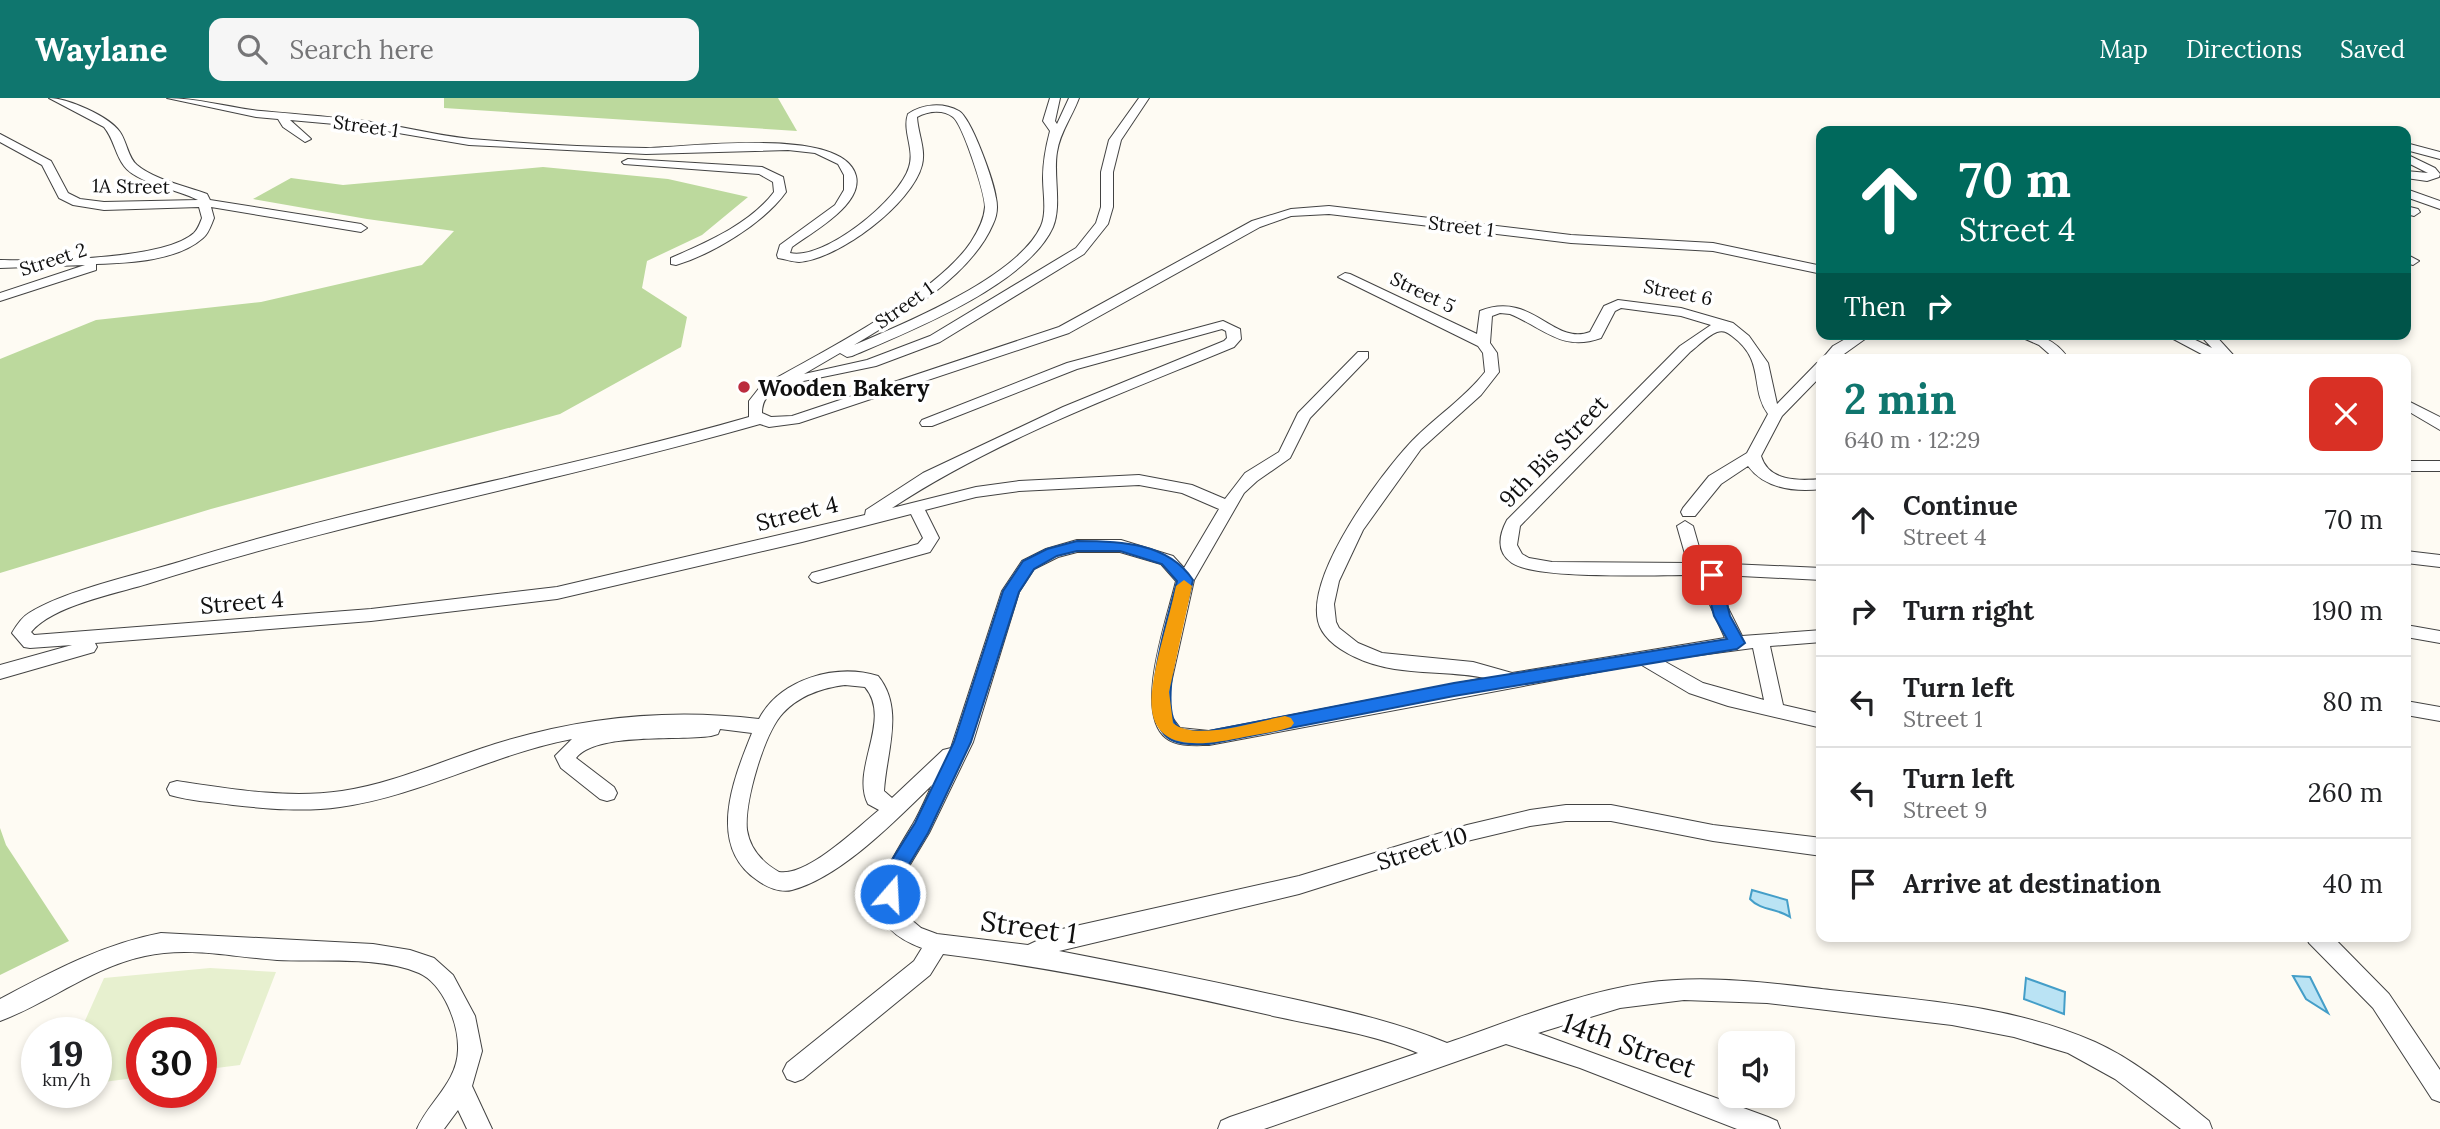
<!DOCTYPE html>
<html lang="en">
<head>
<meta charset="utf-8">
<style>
  body { margin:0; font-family:Lora,serif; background:#f6f6f6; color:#202124; height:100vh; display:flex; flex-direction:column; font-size:26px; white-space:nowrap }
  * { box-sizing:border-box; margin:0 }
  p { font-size:23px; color:#757577 }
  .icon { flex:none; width:38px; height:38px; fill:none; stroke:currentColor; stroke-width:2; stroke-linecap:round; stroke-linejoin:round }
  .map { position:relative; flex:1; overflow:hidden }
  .drawer { position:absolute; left:1816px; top:256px; width:595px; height:588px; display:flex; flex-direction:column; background:#fff; border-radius:14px; box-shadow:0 4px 10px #0003 }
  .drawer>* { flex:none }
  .top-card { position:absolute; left:1816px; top:28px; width:595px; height:214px; border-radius:14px; box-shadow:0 4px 10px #0003; background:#00695c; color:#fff; overflow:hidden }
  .tools { position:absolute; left:1718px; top:933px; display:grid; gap:14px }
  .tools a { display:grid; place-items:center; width:77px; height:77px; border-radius:14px; background:#fff; box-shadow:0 4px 10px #0003; font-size:35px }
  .speed { position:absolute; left:21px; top:919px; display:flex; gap:14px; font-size:35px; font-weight:700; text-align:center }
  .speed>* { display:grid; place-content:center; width:91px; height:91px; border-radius:50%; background:#fff; box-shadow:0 4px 10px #0003; line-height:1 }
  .speed small { font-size:18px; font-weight:400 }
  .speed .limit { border:10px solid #d22; background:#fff; color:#111 }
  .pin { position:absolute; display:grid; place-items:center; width:60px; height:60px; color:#fff; margin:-30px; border-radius:14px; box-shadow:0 4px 10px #0006 }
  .me { position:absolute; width:77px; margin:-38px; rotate:19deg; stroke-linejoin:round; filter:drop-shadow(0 0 5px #0008) }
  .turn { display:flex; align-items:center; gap:24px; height:147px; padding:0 28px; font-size:32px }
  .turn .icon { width:91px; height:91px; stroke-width:2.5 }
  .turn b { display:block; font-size:49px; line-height:60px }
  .then { display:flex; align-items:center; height:66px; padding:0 28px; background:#0003; gap:14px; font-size:26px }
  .round { display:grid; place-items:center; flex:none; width:74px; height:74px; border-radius:14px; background:#f6f6f6 }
  .summary { display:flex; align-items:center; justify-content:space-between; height:119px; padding:0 28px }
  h1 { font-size:42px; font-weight:700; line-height:52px; color:#0f766e }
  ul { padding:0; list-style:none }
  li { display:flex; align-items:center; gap:21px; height:91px; padding:0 28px; border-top:2px solid #e0e0e0 }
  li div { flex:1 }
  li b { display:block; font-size:26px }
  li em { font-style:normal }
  header { display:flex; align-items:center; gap:42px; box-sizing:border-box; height:98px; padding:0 35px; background:#0f766e; color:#fff }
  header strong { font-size:33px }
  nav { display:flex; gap:38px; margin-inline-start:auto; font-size:24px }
  .search { width:490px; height:63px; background:#f6f6f6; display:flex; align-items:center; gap:18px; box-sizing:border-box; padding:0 24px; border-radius:14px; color:#757577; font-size:26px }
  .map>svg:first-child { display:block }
</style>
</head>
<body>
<header>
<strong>Waylane</strong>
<div class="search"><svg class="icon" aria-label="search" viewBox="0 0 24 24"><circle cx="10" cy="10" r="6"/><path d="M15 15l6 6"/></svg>Search here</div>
<nav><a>Map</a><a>Directions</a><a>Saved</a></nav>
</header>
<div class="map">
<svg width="2440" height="1031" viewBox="0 0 2440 1031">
  <rect width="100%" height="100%" fill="#fefbf3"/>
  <g fill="#bcd99d">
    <path d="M444 0H778L797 33 444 10Z"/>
    <path d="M543 69 668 81 748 99 702 137 647 163 642 190 687 219 681 249 560 316 211 411 0 475V261L96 222 261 204 422 167 454 133 367 121 253 101 291 80 343 87Z"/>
    <path d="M0 730 6 747 69 843 0 877Z"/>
  </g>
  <path fill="#e7f0cf" d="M210 870 276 874 240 967 201 972V934H142V979L96 985V934H80L104 880Z"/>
  <g fill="#bae3f4" stroke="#449ec8" stroke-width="2">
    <path d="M1752 792 1787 802 1790 819C1777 810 1761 813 1750 801Z"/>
    <path d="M2293 878 2310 879 2328 915 2306 901Z"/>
    <path d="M2026 880 2065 894 2064 916 2024 901Z"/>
  </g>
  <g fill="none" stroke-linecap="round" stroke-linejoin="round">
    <defs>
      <g id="minor">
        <path d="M49 0C67 0 109 18 120 34 127 44 128 60 137 67 155 82 186 88 207 96L210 102 361 126 367 130 361 134 211 109 214 120C211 127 209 135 203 140 177 163 129 165 96 166V172L0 203V195L85 167 0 170V162C41 163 165 162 194 135 198 131 200 125 202 120L199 109 104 112 73 107 59 100 42 67 0 44V36L51 63 68 95 80 101 104 104 198 102C179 92 136 85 124 68 115 56 114 41 104 29Z"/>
        <path d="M167 0C199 0 229 10 261 13 293 16 324 18 356 22 394 26 432 37 471 41 529 46 588 49 646 50 686 50 844 27 856 78 863 107 812 134 792 149L790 155C824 163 900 101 909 69 915 51 902 33 908 16 922 6 943 4 959 13 972 21 994 84 996 100 998 109 997 118 993 126 971 178 901 219 854 247 904 226 1019 178 1041 128 1047 114 1043 95 1043 80 1043 64 1046 48 1050 33L1043 23 1050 0H1060L1055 23 1057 26 1069 0H1079C1072 19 1060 34 1057 54 1053 77 1062 107 1053 129 1027 187 908 234 852 258L847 259 840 255 804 276 867 262 930 238 1076 150 1096 125 1101 109V74L1109 42 1139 0H1149L1121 42 1113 74V109L1108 126 1084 156 940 244 876 268 784 287C771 295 762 299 762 315L771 319 792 318 1059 229 1252 123 1291 111 1329 108 1571 137 1713 145 1822 168V176L1713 153 1571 145 1329 116 1291 118 1260 129 1069 235 799 325 769 329 760 326C557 384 348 422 147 486 114 496 52 508 31 534L34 537 371 511 557 489 865 417 866 412 923 375 1063 309 1224 243 1227 240 1226 233 1222 231 1077 271 932 328H922L920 325 922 322 1067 265 1223 223 1240 231 1241 241 1234 249C1118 297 997 341 892 410L976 389 1019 383 1139 377 1192 387 1225 401 1245 375 1279 354 1298 315 1358 254H1368V260L1310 320 1290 360 1257 383 1244 395 1194 482 1169 594 1171 618 1180 630 1209 633 1485 580C1442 571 1396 579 1355 559 1340 552 1322 540 1318 523 1307 475 1380 377 1412 343 1435 319 1464 301 1485 274L1483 255 1478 248 1338 179 1345 175 1350 176 1477 236 1480 213C1532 192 1553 248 1590 234L1604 208 1618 202 1681 210 1733 225 1749 238 1768 265 1777 306 1817 265 1822 264V277L1782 318 1761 358C1769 384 1799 383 1822 381V391C1795 394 1765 391 1748 368L1721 386 1695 418H1683L1681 414 1683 410 1709 378 1747 355 1768 316C1749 289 1766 263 1732 238 1727 234 1723 232 1717 234 1707 238 1698 248 1690 254L1520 428 1517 447 1522 456 1529 460 1552 464 1690 465 1685 456 1677 428 1685 423 1693 428 1701 456 1707 465 1822 470V482L1721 477V481L1728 510 1742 538 1822 532V544L1770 548 1783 607 1822 616V630L1728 608 1689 595 1640 566 1209 647C1196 647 1177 649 1166 640 1133 614 1168 518 1176 483L1161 466 1120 454H1077L1058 459 1034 471 1019 494 973 644 929 735 905 775 901 796 902 814 921 830 937 836 1028 847 1062 831 1299 778 1467 727 1530 712 1566 707H1611L1713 727 1822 740V758L1713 743 1611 723H1566L1530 728 1467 743 1299 796 1059 853C1137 868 1216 884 1293 901 1346 913 1397 924 1447 945 1511 923 1577 895 1645 885 1706 876 1769 885 1830 892 1919 902 2012 907 2095 944 2137 963 2173 994 2209 1023L2212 1031H2181L2115 981 2068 955 2014 939 1952 927 1767 905 1684 902 1620 910 1538 935 1768 1019 1777 1023 1780 1031H1737L1580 970 1506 946 1264 1031H1218L1221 1023 1230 1019 1418 955C1374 936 1324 929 1278 919 1167 893 1056 870 943 856L930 877 803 981 795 984 787 981 783 973 787 965 914 863 922 850C849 823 885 773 913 726 920 714 926 700 932 687 896 722 841 779 792 792 781 795 766 789 757 782 706 747 734 680 752 635L720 631 718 636 711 638C677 643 597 634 576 660L614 689 617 695 614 701 607 703 600 701 561 670 555 658 572 641C493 656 420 698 340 709 305 714 269 711 233 707 213 704 190 703 170 697L167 691 170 685 177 683C231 691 287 701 342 693 395 685 444 662 495 646 581 619 669 610 759 621 780 581 836 565 878 578 905 611 886 655 884 693L892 700 943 652 951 650 1002 493 1022 463 1046 451 1077 442H1121L1173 458 1184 470 1219 411 1182 395 1139 387 1019 393 976 399 925 412 939 440 930 454 818 485 812 483 809 479 812 475 918 446 923 440 911 416 802 444 557 501 371 523 95 545 97 549 94 554 0 581V567L72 547 30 550 24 549 12 535C16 528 22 519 29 515 66 492 136 477 179 464 366 405 561 373 749 319V303L760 289C817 257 936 197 971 144 978 133 984 122 985 109 985 95 963 27 953 19 943 11 928 13 917 19 918 36 926 51 922 67 912 106 839 161 799 164 793 164 785 161 778 160L777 157 780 147 835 107 844 92V77L838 66 815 55 788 52 646 56 469 47 357 28 290 22 309 39 311 41 305 44 283 29 278 21 256 19ZM1621 210 1681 218 1711 227 1680 248 1507 422C1499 437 1496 454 1512 465 1539 483 1666 476 1704 477L1707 500 1725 540 1512 575 1473 564 1382 555 1358 545 1339 530 1336 524 1334 506 1339 483 1363 432 1421 351 1481 297 1499 274 1497 255 1490 245 1492 218 1500 215 1510 216C1544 230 1562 254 1601 240L1615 213ZM1753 550 1764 602 1703 585 1662 562ZM845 587 865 589C893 622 850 671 868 706L879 712C857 730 807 779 779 774 763 765 750 751 747 732 744 705 764 635 783 615 800 597 822 590 845 587Z"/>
        <path d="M2406 45 2440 54V61L2406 52Z"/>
        <path d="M2406 56 2435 70 2440 76 2439 79 2427 83 2406 80V73L2428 75 2406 64Z"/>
        <path d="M628 61 762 69 783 79 786 94C764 125 713 156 676 167L671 166V160C707 144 750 126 774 94L773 84 759 76 624 66 622 64Z"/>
        <path d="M2406 91 2440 103V111L2406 99Z"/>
        <path d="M2406 108 2418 111 2420 114 2414 118 2406 116Z"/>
        <path d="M2406 156 2419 163 2413 167 2406 165Z"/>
        <path d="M1854 236H1872L1837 261H1822L1833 248Z"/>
        <path d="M2014 236C2039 236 2054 240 2069 261H2055L2039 247Z"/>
        <path d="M2164 236H2183L2212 250 2199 236H2214L2235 259 2211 261Z"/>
        <path d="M2406 302 2440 319V332L2406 312Z"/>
        <rect x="2406" y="363" width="34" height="10"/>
        <path d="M2406 453 2440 457V469L2406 465Z"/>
        <path d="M2406 527 2440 533V545L2406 539Z"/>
        <path d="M2406 603 2440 609V623L2406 617Z"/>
        <path d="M161 835 373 846 410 852 434 860 453 877 475 918 482 953 472 988 492 1031H467L458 1012 444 1031H417C429 1003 457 985 458 952 459 927 444 886 419 875 380 858 319 864 277 862 233 859 188 848 145 858 92 869 49 905 0 923V901C51 874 103 846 161 835Z"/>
        <path d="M2306 838H2332L2389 896 2440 972V1004L2432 1001 2373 910 2309 845Z"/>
      </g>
    </defs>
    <use href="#minor" stroke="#434343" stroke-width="2"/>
    <use href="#minor" fill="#fff" fill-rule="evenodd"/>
  </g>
  <path fill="#1a73e8" stroke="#114b97" stroke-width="2" d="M1077 443C1118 443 1168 444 1193 482 1187 508 1154 616 1181 631 1188 634 1201 633 1209 633L1454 585 1727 541 1714 518 1704 477 1712 472 1720 477 1730 518 1745 545 1737 551 1454 598 1209 646C1196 646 1177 648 1167 639 1136 612 1169 518 1177 483L1162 466 1120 453H1077L1057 458 1034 471 1019 494 971 644 928 735 904 775 897 802 890 805 883 802 880 796 885 773 915 725 954 644 1003 493 1023 463 1047 451Z"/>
  <path fill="#f59e0b" d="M1184 482 1192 488 1169 594 1173 625C1194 644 1259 623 1285 618L1291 620 1294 625 1291 629C1276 634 1259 636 1244 639 1201 648 1145 657 1152 593 1156 558 1169 522 1176 488Z"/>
  <circle fill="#bb2c3e" stroke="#fff" stroke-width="2.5" cx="744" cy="289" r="7"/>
  <g text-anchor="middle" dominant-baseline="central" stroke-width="7" stroke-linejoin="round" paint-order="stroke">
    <g font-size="19" fill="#101010" stroke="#fff">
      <text transform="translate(366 28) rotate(8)">Street 1</text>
      <text transform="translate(131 88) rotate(1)">1A Street</text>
      <text transform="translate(1461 128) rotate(7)">Street 1</text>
      <text transform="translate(53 161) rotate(-18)">Street 2</text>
      <text transform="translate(1423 194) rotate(26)">Street 5</text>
      <text transform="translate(1678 194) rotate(11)">Street 6</text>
      <text transform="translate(904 207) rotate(-35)">Street 1</text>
    </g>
    <g font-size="23" font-weight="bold" fill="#101010" stroke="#fff" text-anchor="start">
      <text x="758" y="289">Wooden Bakery</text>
    </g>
    <g font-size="23" fill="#101010" stroke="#fff">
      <text transform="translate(1553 353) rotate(-46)">9th Bis Street</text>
      <text transform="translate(797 415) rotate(-14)">Street 4</text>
      <text transform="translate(242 504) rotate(-5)">Street 4</text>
      <text transform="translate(1422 750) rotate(-18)">Street 10</text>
    </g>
    <g font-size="28" fill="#101010" stroke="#fff">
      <text transform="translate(1029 829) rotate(8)">Street 1</text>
      <text transform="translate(1629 947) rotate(20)">14th Street</text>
    </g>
  </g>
</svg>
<div class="tools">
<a><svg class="icon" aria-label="sound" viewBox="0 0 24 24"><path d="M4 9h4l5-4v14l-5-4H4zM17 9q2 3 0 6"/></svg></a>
</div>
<div class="speed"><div>19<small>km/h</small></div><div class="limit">30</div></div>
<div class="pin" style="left:1712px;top:477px;background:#d93025"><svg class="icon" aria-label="arrive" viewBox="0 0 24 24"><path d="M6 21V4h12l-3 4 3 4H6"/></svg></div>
<svg class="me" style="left:890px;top:796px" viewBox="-20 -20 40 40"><circle r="17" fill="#1a73e8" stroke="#fff" stroke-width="3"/><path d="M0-11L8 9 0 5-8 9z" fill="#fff"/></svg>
<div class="top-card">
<div class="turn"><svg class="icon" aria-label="ahead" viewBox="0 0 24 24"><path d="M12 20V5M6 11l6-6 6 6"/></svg><div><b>70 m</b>Street 4</div></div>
<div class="then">Then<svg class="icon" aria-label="right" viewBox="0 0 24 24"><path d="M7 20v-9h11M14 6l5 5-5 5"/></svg></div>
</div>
<section class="drawer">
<div class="summary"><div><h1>2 min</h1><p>640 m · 12:29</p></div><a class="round" style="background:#d93025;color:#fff"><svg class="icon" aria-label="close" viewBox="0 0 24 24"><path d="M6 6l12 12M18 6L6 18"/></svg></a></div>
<ul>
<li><svg class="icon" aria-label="ahead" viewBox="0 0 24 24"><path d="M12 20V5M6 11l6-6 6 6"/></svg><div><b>Continue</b><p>Street 4</p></div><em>70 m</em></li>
<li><svg class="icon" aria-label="right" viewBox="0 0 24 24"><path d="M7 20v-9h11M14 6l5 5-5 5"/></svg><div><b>Turn right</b></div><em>190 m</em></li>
<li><svg class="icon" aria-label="left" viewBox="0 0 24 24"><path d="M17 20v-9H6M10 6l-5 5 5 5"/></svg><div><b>Turn left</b><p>Street 1</p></div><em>80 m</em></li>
<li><svg class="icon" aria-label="left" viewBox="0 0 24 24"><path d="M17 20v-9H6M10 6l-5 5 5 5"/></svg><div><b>Turn left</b><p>Street 9</p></div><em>260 m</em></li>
<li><svg class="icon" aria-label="arrive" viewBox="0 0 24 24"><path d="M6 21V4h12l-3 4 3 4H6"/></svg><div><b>Arrive at destination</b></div><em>40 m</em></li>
</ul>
</section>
</div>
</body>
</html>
